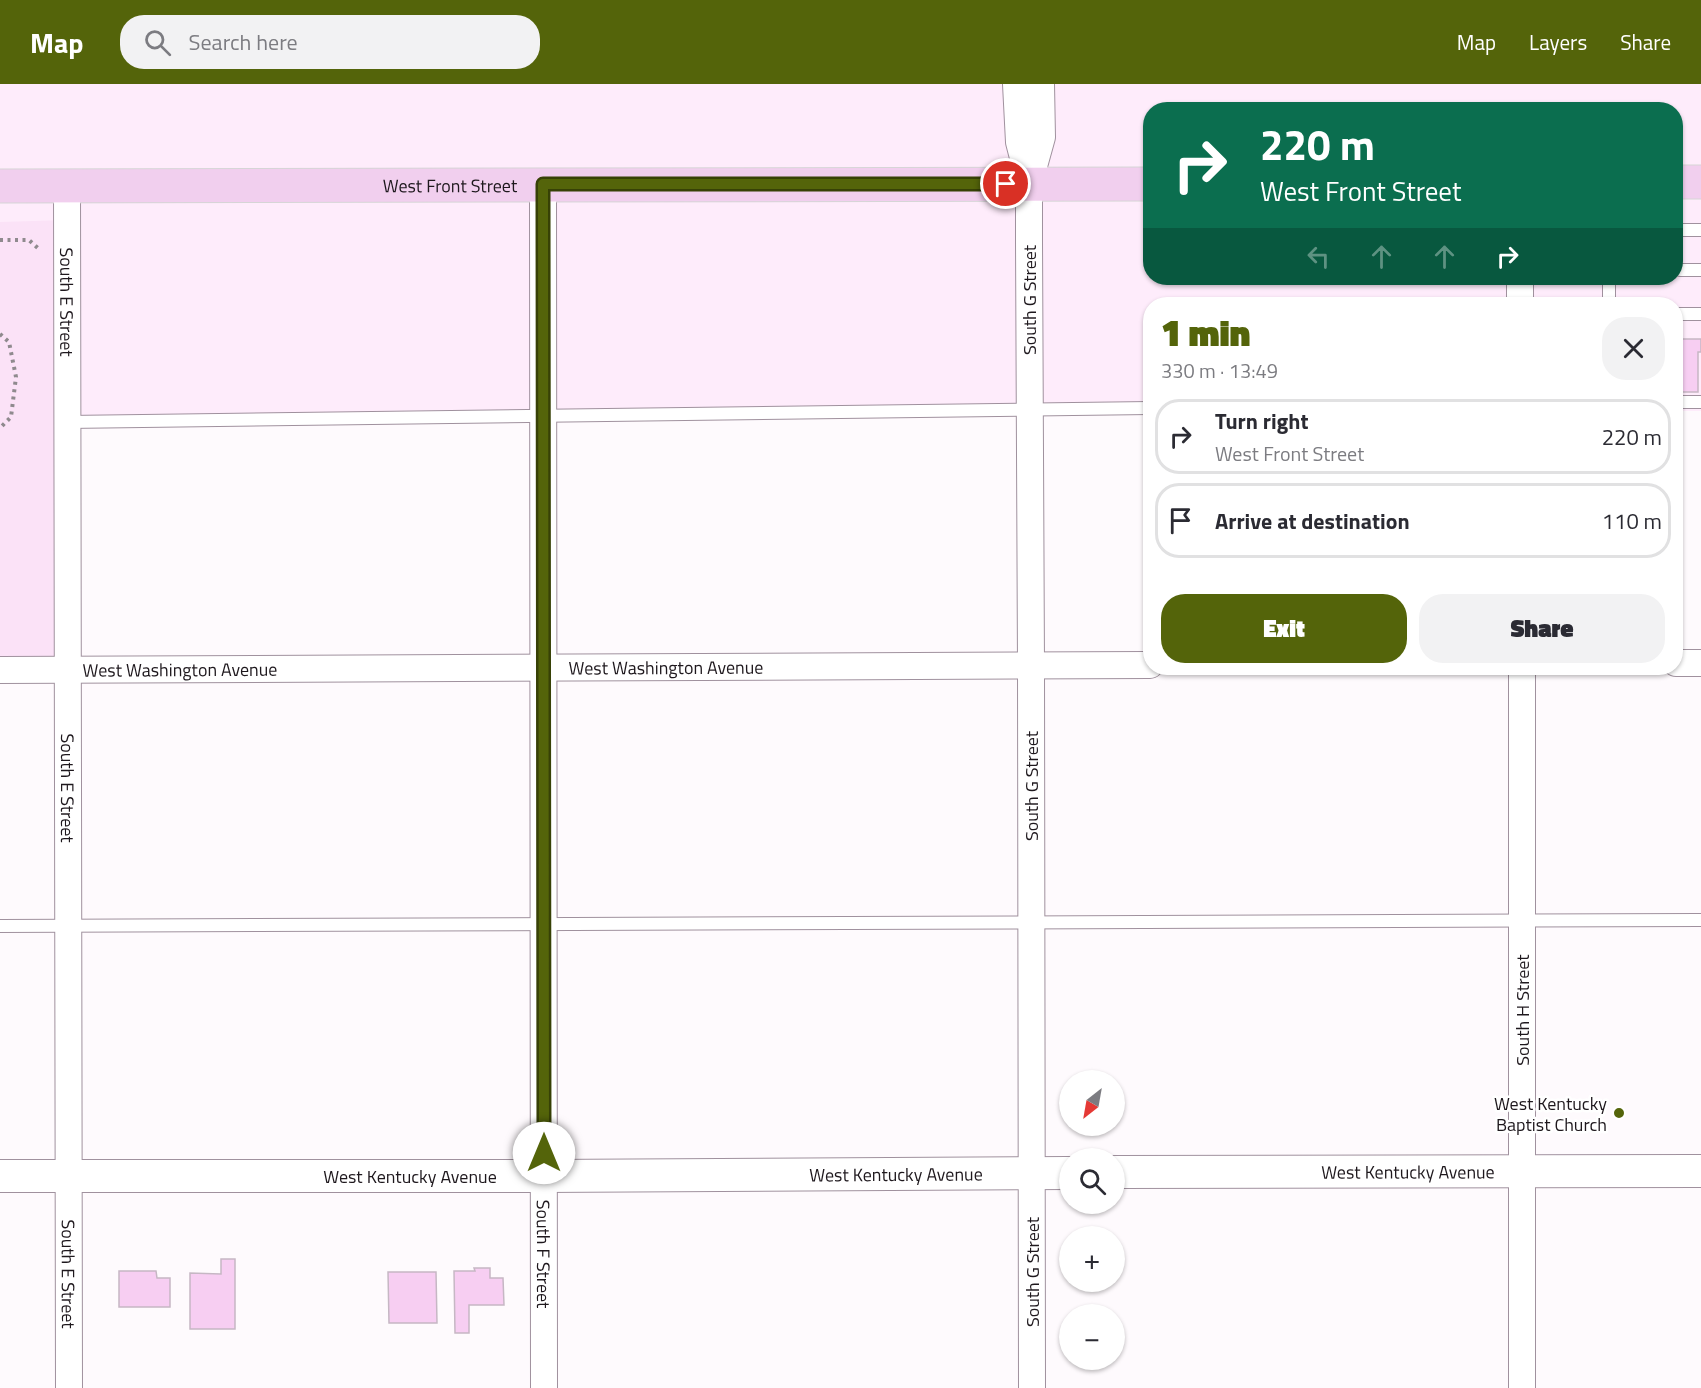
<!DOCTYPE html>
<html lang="en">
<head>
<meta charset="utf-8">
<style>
  body { margin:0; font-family:"Titillium Web",sans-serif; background:#f2f2f3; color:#2b2b33; height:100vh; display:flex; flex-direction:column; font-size:22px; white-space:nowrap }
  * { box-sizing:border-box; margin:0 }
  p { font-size:20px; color:#7c7c81 }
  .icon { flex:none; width:33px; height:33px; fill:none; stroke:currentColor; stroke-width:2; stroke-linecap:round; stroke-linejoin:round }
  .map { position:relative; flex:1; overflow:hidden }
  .details { position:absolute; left:1143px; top:213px; width:540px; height:378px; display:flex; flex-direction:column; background:#fff; border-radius:24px; box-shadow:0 2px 4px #0004 }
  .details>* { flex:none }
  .top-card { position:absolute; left:1143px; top:18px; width:540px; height:183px; border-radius:24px; box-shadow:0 2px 4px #0004; background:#0b6e4f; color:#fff; overflow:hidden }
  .needle { width:39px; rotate:211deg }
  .tools { position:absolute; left:1059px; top:986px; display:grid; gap:12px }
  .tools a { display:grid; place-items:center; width:66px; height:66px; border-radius:50%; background:#fff; box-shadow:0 2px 4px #0004; font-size:30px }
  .pin { position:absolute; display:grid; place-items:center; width:51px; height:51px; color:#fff; margin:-26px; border:3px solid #fff; border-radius:50%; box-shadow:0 2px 6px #0007 }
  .me { position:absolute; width:66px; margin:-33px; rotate:0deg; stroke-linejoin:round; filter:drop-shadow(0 0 4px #0008) }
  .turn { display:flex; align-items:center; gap:21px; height:126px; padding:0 18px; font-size:27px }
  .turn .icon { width:78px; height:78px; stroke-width:2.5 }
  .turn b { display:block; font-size:42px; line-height:51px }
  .lanes { display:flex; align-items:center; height:57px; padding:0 18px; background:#0003; justify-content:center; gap:30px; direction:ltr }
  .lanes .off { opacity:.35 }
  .round { display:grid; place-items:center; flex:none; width:63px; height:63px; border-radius:24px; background:#f2f2f3 }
  .head { display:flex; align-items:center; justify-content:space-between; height:102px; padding:0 18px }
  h1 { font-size:36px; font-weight:800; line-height:45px; color:#54640a }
  .button { display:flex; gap:12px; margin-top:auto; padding:12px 18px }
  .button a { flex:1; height:69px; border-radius:24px; background:#54640a; color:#fff; font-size:24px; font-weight:800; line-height:69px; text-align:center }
  .button a+a { background:#f2f2f3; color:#2b2b33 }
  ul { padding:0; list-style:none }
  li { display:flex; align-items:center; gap:18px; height:75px; margin:0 12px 9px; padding:0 6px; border:3px solid #e1e1e2; border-radius:24px }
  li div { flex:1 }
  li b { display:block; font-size:22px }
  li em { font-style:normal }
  header { display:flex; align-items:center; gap:36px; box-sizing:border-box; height:84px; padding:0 30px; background:#54640a; color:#fff }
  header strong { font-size:28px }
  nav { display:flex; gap:33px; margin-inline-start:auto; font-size:21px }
  .search { width:420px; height:54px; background:#f2f2f3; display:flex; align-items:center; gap:15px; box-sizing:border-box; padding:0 21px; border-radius:24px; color:#7c7c81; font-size:22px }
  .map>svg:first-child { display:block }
</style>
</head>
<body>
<header>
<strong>Map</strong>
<div class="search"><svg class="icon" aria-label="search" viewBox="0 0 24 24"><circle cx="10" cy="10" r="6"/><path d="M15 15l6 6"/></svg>Search here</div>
<nav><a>Map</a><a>Layers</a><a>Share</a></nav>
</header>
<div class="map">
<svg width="1701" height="1304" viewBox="0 0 1701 1304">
  <rect width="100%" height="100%" fill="#fefafd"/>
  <path fill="#feecfb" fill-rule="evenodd" d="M0 0H1701V327H1676V220H1150V329L0 333ZM1150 26H1676V194H1150Z"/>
  <path fill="#fbe2f7" d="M67 136 68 585 0 586V138Z"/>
  <g fill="#f7cef2" stroke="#c6b7c4" stroke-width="1.5">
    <path d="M1676 255H1701V268H1698V308H1676Z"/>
    <path d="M221 1175H235V1245H190V1189L221 1190Z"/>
    <path d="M474 1184H490V1194H503L504 1221H469V1249H455L454 1187H475Z"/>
    <path d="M119 1187H156L157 1194H170V1223H119Z"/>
    <path d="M388 1188H436L437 1239H389Z"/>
  </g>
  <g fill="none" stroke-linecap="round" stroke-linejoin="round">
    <defs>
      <g id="service">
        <path d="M1676 146H1701"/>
        <path d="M1680 186H1701"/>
        <path d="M1609 220V194"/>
        <path d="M1676 230H1701"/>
        <path d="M1676 318H1701"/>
        <path d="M67 338 1150 324"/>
        <path d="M0 842 1701 836"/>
      </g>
      <g id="minor">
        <path d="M1016 0 1019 58 1029 97"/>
        <path id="s1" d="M543 100 544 1304"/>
        <path id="s2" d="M67 102 69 1304"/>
        <path d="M1520 194V220"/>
        <path d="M1676 579H1701"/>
        <path d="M1522 584V1304"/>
        <path id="s3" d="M0 586 1150 581"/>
        <path d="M1032 1304 1031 581 1029 157V100L1042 53 1041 0"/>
      </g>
      <g id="tertiary">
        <path id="s4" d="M1114 1088 1701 1087"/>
        <path id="s5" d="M0 1092H544L1070 1089"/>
      </g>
      <g id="primary">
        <path d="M1676 98H1701"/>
        <path id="s6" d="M0 102 1150 100"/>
      </g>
    </defs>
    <use href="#service" stroke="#a0919e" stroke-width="14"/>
    <use href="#minor" stroke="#a0919e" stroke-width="28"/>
    <use href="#tertiary" stroke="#a0919e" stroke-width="34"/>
    <use href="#primary" stroke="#d6d5d6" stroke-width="35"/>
    <g stroke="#8f8a8e" stroke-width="4" stroke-dasharray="3 4.5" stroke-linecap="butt">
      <path d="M0 156H29L40 166"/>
      <path d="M0 250 9 258 16 293 11 333 0 344"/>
    </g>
    <use href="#service" stroke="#fff" stroke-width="12"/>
    <use href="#minor" stroke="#fff" stroke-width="26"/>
    <use href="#tertiary" stroke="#fff" stroke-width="32"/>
    <use href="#primary" stroke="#f1cfee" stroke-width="33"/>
  </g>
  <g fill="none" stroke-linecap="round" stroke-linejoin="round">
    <defs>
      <path id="route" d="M544 1069 543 100H1006"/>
    </defs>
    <use href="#route" stroke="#374106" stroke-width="15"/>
    <use href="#route" stroke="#54640a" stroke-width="10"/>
  </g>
  <circle fill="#54640a" stroke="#fff" stroke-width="2" cx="1619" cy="1029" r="6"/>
  <g text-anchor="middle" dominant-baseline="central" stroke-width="5" stroke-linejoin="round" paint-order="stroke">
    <g font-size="18" fill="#1e181d" stroke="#fff">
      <text stroke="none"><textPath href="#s6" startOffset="450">West Front Street</textPath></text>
      <text transform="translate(1029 216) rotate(-90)">South G Street</text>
      <text stroke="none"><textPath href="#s2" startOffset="116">South E Street</textPath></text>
      <text stroke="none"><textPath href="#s3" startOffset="666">West Washington Avenue</textPath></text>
      <text stroke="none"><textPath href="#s3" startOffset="180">West Washington Avenue</textPath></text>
      <text transform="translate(1031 702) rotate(-90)">South G Street</text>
      <text stroke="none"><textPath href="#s2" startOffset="602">South E Street</textPath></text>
      <text transform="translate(1522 926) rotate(-90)">South H Street</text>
      <text stroke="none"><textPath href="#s4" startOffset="294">West Kentucky Avenue</textPath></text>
      <text stroke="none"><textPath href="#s5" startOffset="896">West Kentucky Avenue</textPath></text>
      <text stroke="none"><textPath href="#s5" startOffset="410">West Kentucky Avenue</textPath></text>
      <text stroke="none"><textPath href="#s1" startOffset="1070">South F Street</textPath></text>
      <text transform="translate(1032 1188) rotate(-90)">South G Street</text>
      <text stroke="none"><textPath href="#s2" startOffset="1088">South E Street</textPath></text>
    </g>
    <g font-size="18" fill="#1e181d" stroke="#fff" text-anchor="end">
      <text x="1607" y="1019">West Kentucky<tspan x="1607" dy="21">Baptist Church</tspan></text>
    </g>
  </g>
</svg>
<div class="tools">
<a><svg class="needle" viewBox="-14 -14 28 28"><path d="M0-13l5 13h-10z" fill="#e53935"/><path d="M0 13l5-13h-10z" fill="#7c7c81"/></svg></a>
<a><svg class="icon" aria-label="search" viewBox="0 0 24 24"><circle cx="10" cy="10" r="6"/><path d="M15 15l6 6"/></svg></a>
<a>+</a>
<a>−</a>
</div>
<div class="pin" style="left:1006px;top:100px;background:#d93025"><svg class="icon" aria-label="arrive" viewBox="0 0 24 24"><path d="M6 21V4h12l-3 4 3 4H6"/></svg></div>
<svg class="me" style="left:544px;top:1069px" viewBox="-20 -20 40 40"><circle r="19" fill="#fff"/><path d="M0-13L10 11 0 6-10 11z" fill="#54640a"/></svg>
<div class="top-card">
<div class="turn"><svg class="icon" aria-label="right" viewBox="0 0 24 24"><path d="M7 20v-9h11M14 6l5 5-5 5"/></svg><div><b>220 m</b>West Front Street</div></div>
<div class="lanes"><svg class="icon off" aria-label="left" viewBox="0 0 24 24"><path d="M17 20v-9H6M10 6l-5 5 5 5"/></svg><svg class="icon off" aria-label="ahead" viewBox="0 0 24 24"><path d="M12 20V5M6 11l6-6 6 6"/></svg><svg class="icon off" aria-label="ahead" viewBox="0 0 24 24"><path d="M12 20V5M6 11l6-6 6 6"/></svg><svg class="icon" aria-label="right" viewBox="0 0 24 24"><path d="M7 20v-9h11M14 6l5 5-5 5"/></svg></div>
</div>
<section class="details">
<div class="head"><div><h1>1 min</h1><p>330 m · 13:49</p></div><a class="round"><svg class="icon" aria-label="close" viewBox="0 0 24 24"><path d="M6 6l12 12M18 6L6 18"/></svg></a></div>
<ul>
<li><svg class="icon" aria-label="right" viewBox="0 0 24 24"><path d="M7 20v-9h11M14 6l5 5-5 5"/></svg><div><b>Turn right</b><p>West Front Street</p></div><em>220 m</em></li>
<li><svg class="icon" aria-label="arrive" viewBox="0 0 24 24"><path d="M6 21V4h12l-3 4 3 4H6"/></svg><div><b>Arrive at destination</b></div><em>110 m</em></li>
</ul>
<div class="button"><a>Exit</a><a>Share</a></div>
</section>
</div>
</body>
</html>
